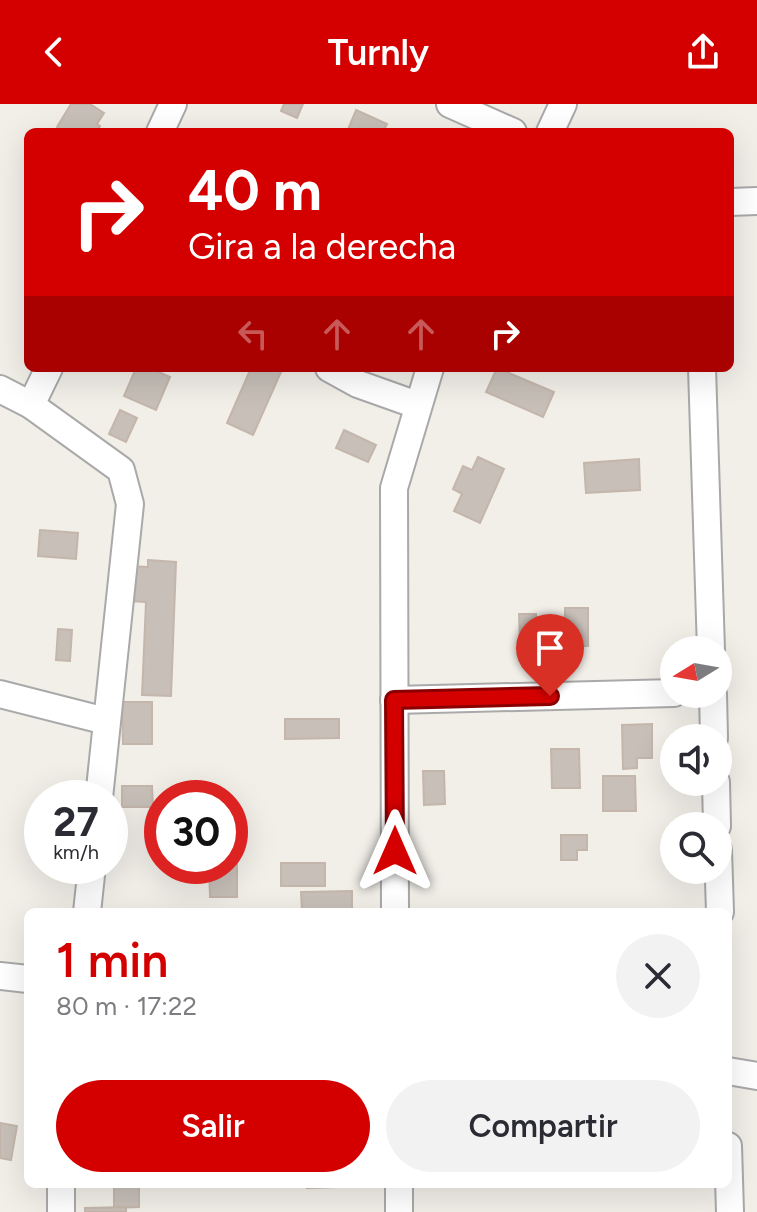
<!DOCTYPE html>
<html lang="es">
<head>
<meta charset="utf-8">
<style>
  body { margin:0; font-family:Figtree,sans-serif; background:#f2f2f3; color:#2b2b33; height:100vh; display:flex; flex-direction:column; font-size:30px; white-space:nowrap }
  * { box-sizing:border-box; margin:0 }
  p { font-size:26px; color:#7c7c81 }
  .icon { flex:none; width:44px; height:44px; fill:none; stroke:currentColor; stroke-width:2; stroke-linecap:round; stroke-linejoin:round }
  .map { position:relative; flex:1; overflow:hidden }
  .drawer { position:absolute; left:24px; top:804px; width:708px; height:280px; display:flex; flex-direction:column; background:#fff; border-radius:12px; box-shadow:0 8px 32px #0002 }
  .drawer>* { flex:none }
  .guide { position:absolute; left:24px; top:24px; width:710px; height:244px; border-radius:12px; box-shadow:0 8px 32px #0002; background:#d40000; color:#fff; overflow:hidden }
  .needle { width:52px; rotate:259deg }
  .controls { position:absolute; left:660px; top:532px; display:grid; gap:16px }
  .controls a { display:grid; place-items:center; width:72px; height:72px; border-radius:50%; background:#fff; box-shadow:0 8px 32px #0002; font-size:40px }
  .speed { position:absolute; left:24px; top:676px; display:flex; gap:16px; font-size:40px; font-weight:700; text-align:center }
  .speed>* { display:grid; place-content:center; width:104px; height:104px; border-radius:50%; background:#fff; box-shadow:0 8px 32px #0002; line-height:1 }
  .speed small { font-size:20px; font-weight:400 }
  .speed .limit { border:12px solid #d22; background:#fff; color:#111 }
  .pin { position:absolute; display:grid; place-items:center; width:68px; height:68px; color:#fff; margin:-82px -34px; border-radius:50% 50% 50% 0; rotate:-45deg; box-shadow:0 0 8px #0007 }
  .pin .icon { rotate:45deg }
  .me { position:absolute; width:88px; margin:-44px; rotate:0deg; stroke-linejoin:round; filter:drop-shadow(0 0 6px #0008) }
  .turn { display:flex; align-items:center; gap:28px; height:168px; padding:0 32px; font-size:36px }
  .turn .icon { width:104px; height:104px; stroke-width:2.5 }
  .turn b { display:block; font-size:56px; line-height:68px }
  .lanes { display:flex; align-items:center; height:76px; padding:0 32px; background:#0003; justify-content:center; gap:40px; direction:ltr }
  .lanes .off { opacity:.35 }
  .round { display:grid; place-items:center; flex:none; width:84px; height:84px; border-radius:42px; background:#f2f2f3 }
  .head { display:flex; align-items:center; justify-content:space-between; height:136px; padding:0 32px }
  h1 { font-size:48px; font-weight:600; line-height:60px; color:#d40000 }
  .cta { display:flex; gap:16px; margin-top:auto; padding:16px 32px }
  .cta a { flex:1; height:92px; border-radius:48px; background:#d40000; color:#fff; font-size:32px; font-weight:600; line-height:92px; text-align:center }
  .cta a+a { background:#f2f2f3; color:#2b2b33 }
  header { display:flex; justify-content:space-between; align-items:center; height:104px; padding:0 32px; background:#d40000; color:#fff; font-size:36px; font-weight:600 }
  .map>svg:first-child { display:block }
</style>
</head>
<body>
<header><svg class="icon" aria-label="back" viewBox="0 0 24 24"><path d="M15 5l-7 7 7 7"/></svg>Turnly<svg class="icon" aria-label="share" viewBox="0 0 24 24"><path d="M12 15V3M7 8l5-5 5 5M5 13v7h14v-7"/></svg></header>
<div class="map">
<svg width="757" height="1108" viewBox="0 0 757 1108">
  <rect width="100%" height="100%" fill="#f2efe9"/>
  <g fill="#c7bfb8" stroke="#c4b6ab" stroke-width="2">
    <path d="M71 0H90L104 9 97 20 100 22 97 28H65L57 23Z"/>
    <path d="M284 0H303L297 14 281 7Z"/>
    <path d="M356 6 387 20 383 28H347Z"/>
    <path d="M136 264H150L170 273 156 306 124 292Z"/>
    <path d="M251 264H272L281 268 253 331 227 319Z"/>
    <path d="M497 264 554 288 543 313 486 288Z"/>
    <path d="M120 306 137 314 126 338 109 330Z"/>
    <path d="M344 326 376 341 368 358 336 344Z"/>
    <path d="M478 353 504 365 480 419 454 407 462 390 453 385 463 362 472 366Z"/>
    <path d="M639 355 640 386 586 389 584 359Z"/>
    <path d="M40 426 78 429 76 455 38 452Z"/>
    <path d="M148 456 176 458 171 592 142 591 146 498 129 497 131 462 148 463Z"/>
    <rect x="565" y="504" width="23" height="38"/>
    <path d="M519 510H536V537H520Z"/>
    <path d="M58 525 72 526 70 557 56 556Z"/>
    <path d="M122 598H152V640H123Z"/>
    <path d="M285 615H339V634L285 635Z"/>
    <path d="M652 620V654H637V664L623 665 622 621Z"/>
    <path d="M551 645H579L580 684H552Z"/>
    <path d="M423 667H444L445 700 424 701Z"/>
    <path d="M603 672H635L636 707H603Z"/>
    <path d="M122 682H152L153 703H122Z"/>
    <path d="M561 731H587V746H577V756H561Z"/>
    <path d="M230 754H237V793H210L209 762H230Z"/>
    <rect x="281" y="759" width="44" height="23"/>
    <path d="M352 787V808H302L301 788Z"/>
    <path d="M0 1019 17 1022 11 1056 0 1054Z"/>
    <path d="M114 1080H139V1103L114 1104Z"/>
    <path d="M307 1080H336L337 1083 307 1084Z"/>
    <path d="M126 1103V1108H85V1104Z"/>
  </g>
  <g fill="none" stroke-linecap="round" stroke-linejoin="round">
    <defs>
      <g id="minor">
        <path d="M450 0 513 28"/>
        <path d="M160 28 173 0"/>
        <path d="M550 28 563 0"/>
        <path d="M730 98 757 97"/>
        <path d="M329 264 358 280 417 301"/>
        <path d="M702 264 711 546"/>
        <path d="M0 285 31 301 121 366 130 400 99 694"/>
        <path d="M31 301 49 264"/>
        <path d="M0 590 106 617"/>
        <path d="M713 590 714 634"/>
        <path d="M394 596 674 589"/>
        <path d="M716 678 717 722"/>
        <path d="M718 746 720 808"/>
        <path d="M87 808 92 762"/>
        <path d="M395 808 394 384 430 264"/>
        <path d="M0 872 28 875"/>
        <path d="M728 967 757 972"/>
        <path d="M728 1042 730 1108"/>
        <path d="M61 1080V1108"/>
        <path d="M399 1080V1108"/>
      </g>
    </defs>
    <use href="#minor" stroke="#a9a9a9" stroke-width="30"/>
    <use href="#minor" stroke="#fff" stroke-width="26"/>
  </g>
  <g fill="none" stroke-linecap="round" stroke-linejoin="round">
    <defs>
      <path id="route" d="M395 747 394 596 550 592"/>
    </defs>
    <use href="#route" stroke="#8a0000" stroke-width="20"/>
    <use href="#route" stroke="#d40000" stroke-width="14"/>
  </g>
</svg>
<div class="controls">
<a><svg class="needle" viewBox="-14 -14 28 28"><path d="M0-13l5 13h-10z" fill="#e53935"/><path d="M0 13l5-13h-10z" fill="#7c7c81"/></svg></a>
<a><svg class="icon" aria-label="sound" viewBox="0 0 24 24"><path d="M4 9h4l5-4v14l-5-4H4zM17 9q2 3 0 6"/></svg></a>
<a><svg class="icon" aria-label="search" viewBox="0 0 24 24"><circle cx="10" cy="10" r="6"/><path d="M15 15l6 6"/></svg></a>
</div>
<div class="speed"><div>27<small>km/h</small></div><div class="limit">30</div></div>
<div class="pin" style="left:550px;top:592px;background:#d93025"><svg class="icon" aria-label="arrive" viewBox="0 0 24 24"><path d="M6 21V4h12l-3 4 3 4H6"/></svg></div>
<svg class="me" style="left:395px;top:747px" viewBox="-20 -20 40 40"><path d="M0-17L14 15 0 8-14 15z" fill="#d40000" stroke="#fff" stroke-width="4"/></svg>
<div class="guide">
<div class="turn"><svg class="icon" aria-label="right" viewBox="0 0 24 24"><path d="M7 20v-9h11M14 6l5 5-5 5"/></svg><div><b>40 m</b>Gira a la derecha</div></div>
<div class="lanes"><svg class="icon off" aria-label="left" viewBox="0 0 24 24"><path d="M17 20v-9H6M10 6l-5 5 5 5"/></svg><svg class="icon off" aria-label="ahead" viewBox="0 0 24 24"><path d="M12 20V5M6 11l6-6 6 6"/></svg><svg class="icon off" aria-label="ahead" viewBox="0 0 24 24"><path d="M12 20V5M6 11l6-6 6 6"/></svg><svg class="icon" aria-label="right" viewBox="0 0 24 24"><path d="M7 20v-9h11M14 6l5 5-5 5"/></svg></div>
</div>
<section class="drawer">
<div class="head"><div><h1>1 min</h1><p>80 m · 17:22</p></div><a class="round"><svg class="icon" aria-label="close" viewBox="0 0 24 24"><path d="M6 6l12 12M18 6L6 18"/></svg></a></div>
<div class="cta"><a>Salir</a><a>Compartir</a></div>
</section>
</div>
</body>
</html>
